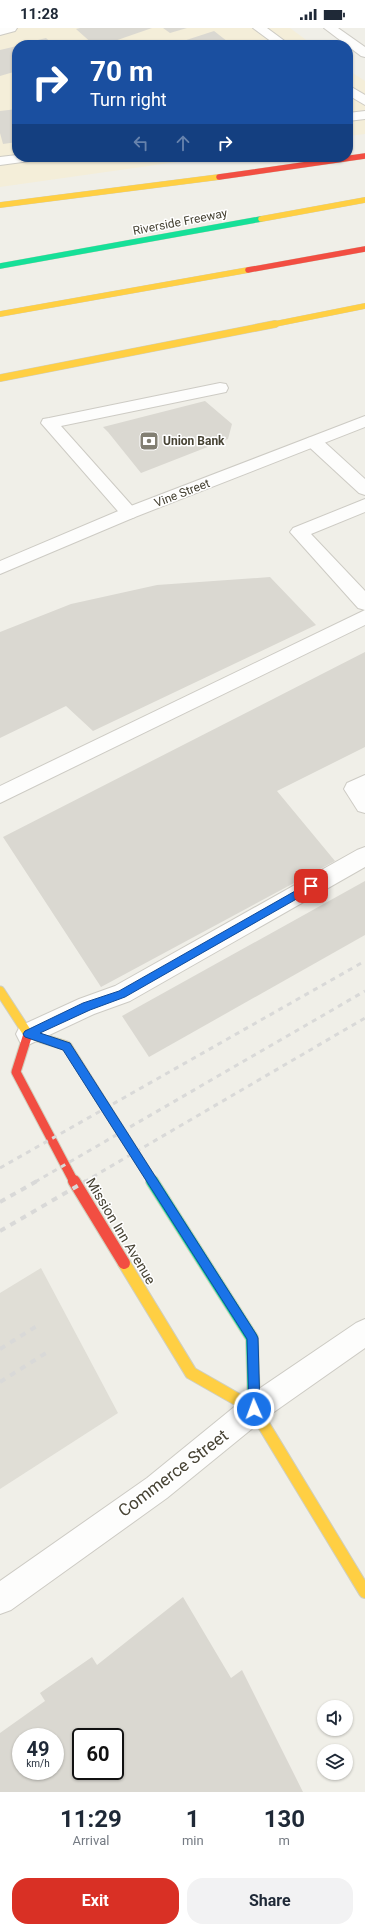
<!DOCTYPE html>
<html lang="en">
<head>
<meta charset="utf-8">
<style>
  body { margin:0; font-family:Roboto,sans-serif; background:#f2f2f3; color:#1f2937; height:100vh; display:flex; flex-direction:column; font-size:15px; white-space:nowrap }
  * { box-sizing:border-box; margin:0 }
  p { font-size:13px; color:#747a83 }
  .icon { flex:none; width:22px; height:22px; fill:none; stroke:currentColor; stroke-width:2; stroke-linecap:round; stroke-linejoin:round }
  .map { position:relative; height:1764px; overflow:hidden }
  .side { display:flex; flex-direction:column; background:#fff; flex:1 }
  .side>* { flex:none }
  .guide { position:absolute; left:12px; top:12px; width:341px; height:122px; border-radius:16px; box-shadow:0 1px 3px #0004; background:#1a4fa0; color:#fff; overflow:hidden }
  .tools { position:absolute; left:317px; top:1672px; display:grid; gap:8px }
  .tools a { display:grid; place-items:center; width:36px; height:36px; border-radius:50%; background:#fff; box-shadow:0 1px 3px #0004; font-size:20px }
  .speed { position:absolute; left:12px; top:1700px; display:flex; gap:8px; font-size:20px; font-weight:700; text-align:center }
  .speed>* { display:grid; place-content:center; width:52px; height:52px; border-radius:50%; background:#fff; box-shadow:0 1px 3px #0004; line-height:1 }
  .speed small { font-size:10px; font-weight:400 }
  .speed .limit { border:2px solid #111; border-radius:6px; background:#fff; color:#111 }
  .pin { position:absolute; display:grid; place-items:center; width:34px; height:34px; color:#fff; margin:-17px; border-radius:8px; box-shadow:0 2px 6px #0006 }
  .me { position:absolute; width:44px; margin:-22px; rotate:358deg; stroke-linejoin:round; filter:drop-shadow(0 0 3px #0008) }
  .turn { display:flex; align-items:center; gap:14px; height:84px; padding:0 12px; font-size:18px }
  .turn .icon { width:52px; height:52px; stroke-width:2.5 }
  .turn b { display:block; font-size:28px; line-height:34px }
  .lanes { display:flex; align-items:center; height:38px; padding:0 12px; background:#0003; justify-content:center; gap:20px; direction:ltr }
  .lanes .off { opacity:.35 }
  .eta { display:flex; justify-content:space-evenly; align-items:center; height:68px; text-align:center }
  .eta b { font-size:24px; font-weight:700; line-height:28px }
  .cta { display:flex; gap:8px; margin-top:auto; padding:8px 12px }
  .cta a { flex:1; height:46px; border-radius:16px; background:#d93025; color:#fff; font-size:16px; font-weight:700; line-height:46px; text-align:center }
  .cta a+a { background:#f2f2f3; color:#1f2937 }
  .status { display:flex; justify-content:space-between; align-items:center; height:28px; padding:0 20px; background:#fff; direction:ltr }
  .status svg { height:11px; fill:currentColor }
  .map>svg:first-child { display:block }
</style>
</head>
<body>
<div class="status"><b>11:28</b><svg viewBox="0 0 49 12"><path d="M0 12V9h3v3zM5 12V6h3v6zM10 12V3h3v9zM15 12V0h3v12zM26 1h20v11H26zM47 4h2v5h-2z"/></svg></div>
<div class="map">
<svg width="365" height="1764" viewBox="0 0 365 1764">
  <rect width="100%" height="100%" fill="#f0efe8"/>
  <g fill="#f4eed9">
    <path d="M0 0H290L313 17H17V129H212L0 159Z"/>
    <path d="M348 42 365 53V106L348 108Z"/>
  </g>
  <path fill="#e0ded6" d="M41 1240 118 1385 0 1461V1265Z"/>
  <g fill="#dad8d1" fill-rule="evenodd">
    <path d="M80 0H152L103 17H94L76 1Z"/>
    <path d="M163 0H187L170 5Z"/>
    <path d="M214 3 232 17H171Z"/>
    <path d="M46 10 54 17H23L22 16Z"/>
    <path d="M17 18V43L0 48V22Z"/>
    <path d="M17 81V114L3 116 0 105V83Z"/>
    <path d="M205 373 232 396 228 411 141 445 108 404 103 399Z"/>
    <path d="M270 549 316 597 93 703 66 678 0 710V604L71 576 157 557Z"/>
    <path d="M365 624V719L277 763 335 833 101 959 3 809Z"/>
    <path d="M365 853V907L149 1029 122 988Z"/>
    <path d="M183 1569 231 1650 242 1642 303 1764H0V1705L45 1673 40 1665 92 1629 97 1637ZM21 1709H55V1743H21ZM81 1709H115V1743H81Z"/>
  </g>
  <g fill="none" stroke-linecap="round" stroke-linejoin="round">
    <defs>
      <g id="lane">
        <path d="M0 0H17L15 3 0 7Z"/>
        <path d="M253 0H267L290 17H276Z"/>
        <path d="M348 57 365 67V77L348 67Z"/>
        <path d="M365 83V91L348 93V85Z"/>
        <path d="M17 127V129H37L35 132 30 133 0 137V129Z"/>
        <path d="M220 355 226 356 228 360 226 364 61 398 135 481 138 485 135 489 129 491 123 489 41 395 43 391 49 390Z"/>
        <path d="M314 409 320 410 365 451V467L359 465 308 418 306 414 308 410Z"/>
        <path d="M365 471V484L311 506 365 563V582L358 580 290 504 293 500Z"/>
        <path d="M365 582V597L0 775V758Z"/>
        <path d="M365 747V785L358 783 344 761 347 755Z"/>
        <path d="M365 819V839L130 973 94 986 28 1017 20 1014 16 1006 20 998 79 971 115 958 357 822Z"/>
      </g>
      <g id="street">
        <path d="M324 0H338L365 19V29L361 28Z"/>
        <path d="M365 388V399L135 489 0 546V533L123 481Z"/>
        <path d="M365 1291V1320L264 1391 167 1470 11 1582 0 1586V1553L147 1450 244 1371 356 1295Z"/>
      </g>
      <path id="fast-far2" d="M0 238 261 191"/>
      <path id="fast-far1" d="M99 1069 153 1154"/>
      <path id="fast" d="M152 1153 252 1310 254 1381"/>
      <g id="slow-far3">
        <path d="M0 177 219 149"/>
        <path d="M261 191 365 172"/>
        <path d="M0 286 248 242"/>
        <path d="M270 297 365 278"/>
      </g>
      <path id="slow-far2" d="M0 350 275 296"/>
      <path id="slow-far1" d="M0 963 28 1006 67 1018 99 1069"/>
      <g id="slow">
        <path d="M124 1235 191 1345 254 1381"/>
        <path d="M254 1381 365 1564"/>
      </g>
      <g id="jam-far2">
        <path d="M219 149 365 128"/>
        <path d="M248 242 365 221"/>
      </g>
      <path id="jam-far1" d="M28 1006 16 1044 74 1154"/>
      <path id="jam" d="M74 1153 124 1235"/>
    </defs>
    <use href="#lane" stroke="#cdcbc4" stroke-width="2"/>
    <use href="#street" stroke="#cdcbc4" stroke-width="2"/>
    <use href="#fast-far2" stroke="#d0cfbe" stroke-width="6"/>
    <use href="#fast-far1" stroke="#d0cfbe" stroke-width="11"/>
    <use href="#fast" stroke="#d0cfbe" stroke-width="14"/>
    <use href="#slow-far3" stroke="#d0cfbe" stroke-width="6"/>
    <use href="#slow-far2" stroke="#d0cfbe" stroke-width="8"/>
    <use href="#slow-far1" stroke="#d0cfbe" stroke-width="11"/>
    <use href="#slow" stroke="#d0cfbe" stroke-width="14"/>
    <use href="#jam-far2" stroke="#d0cfbe" stroke-width="6"/>
    <use href="#jam-far1" stroke="#d0cfbe" stroke-width="11"/>
    <use href="#jam" stroke="#d0cfbe" stroke-width="14"/>
    <use href="#lane" fill="#fdfdfc" fill-rule="evenodd"/>
    <use href="#street" fill="#fdfdfc" fill-rule="evenodd"/>
    <use href="#fast-far2" stroke="#16e098" stroke-width="5.5"/>
    <use href="#fast-far1" stroke="#16e098" stroke-width="9"/>
    <use href="#fast" stroke="#16e098" stroke-width="12"/>
    <use href="#slow-far3" stroke="#ffcf43" stroke-width="5.5"/>
    <use href="#slow-far2" stroke="#ffcf43" stroke-width="7"/>
    <use href="#slow-far1" stroke="#ffcf43" stroke-width="9"/>
    <use href="#slow" stroke="#ffcf43" stroke-width="12"/>
    <use href="#jam-far2" stroke="#f24e42" stroke-width="5.5"/>
    <use href="#jam-far1" stroke="#f24e42" stroke-width="9"/>
    <use href="#jam" stroke="#f24e42" stroke-width="12"/>
    <g stroke="#d9d9d8" stroke-width="3" stroke-dasharray="5 5" stroke-linecap="butt">
      <path d="M0 1140 365 933"/>
      <path d="M35 1154 365 963"/>
      <path d="M84 1154 365 990"/>
    </g>
    <g stroke="#d9d9d8" stroke-width="4" stroke-dasharray="6 6" stroke-linecap="butt">
      <path d="M0 1174 37 1153"/>
      <path d="M0 1203 86 1153"/>
      <path d="M0 1321 40 1296"/>
      <path d="M0 1354 46 1325"/>
    </g>
  </g>
  <path fill="#1a73e8" stroke="#114b97" d="M311 854 315 858 314 861 125 969 90 982 40 1005 70 1015 256 1306 258 1310 260 1381 259 1385 254 1387 250 1385 249 1381 247 1311 63 1022 25 1009 23 1006 25 1003 83 975 119 963Z"/>
  <defs>
    <symbol id="bank-square" viewBox="-11 -11 22 22"><rect x="-9" y="-9" width="18" height="18" rx="4" fill="#827f73" stroke="#fff"/><path d="M-6-4H6V4H-6ZM0-2.3a2.3 2.3 0 1 0 0 4.6a2.3 2.3 0 1 0 0-4.6Z" fill="#fff"/></symbol>
  </defs>
  <g fill-rule="evenodd">
    <use href="#bank-square" x="138" y="402" width="22" height="22"/>
  </g>
  <g text-anchor="middle" dominant-baseline="central" stroke-width="3" stroke-linejoin="round" paint-order="stroke">
    <g font-size="12" fill="#474334" stroke="#fff">
      <text transform="translate(180 194) rotate(-11)">Riverside Freeway</text>
      <text transform="translate(182 465) rotate(-21)">Vine Street</text>
    </g>
    <g font-size="12" font-weight="bold" fill="#474334" stroke="#fff" text-anchor="start">
      <text x="163" y="413">Union Bank</text>
    </g>
    <g font-size="14" fill="#474334" stroke="#fff">
      <text transform="translate(121 1203) rotate(59)">Mission Inn Avenue</text>
    </g>
    <g font-size="17" fill="#474334" stroke="#fff">
      <text transform="translate(173 1445) rotate(-37)">Commerce Street</text>
    </g>
  </g>
</svg>
<div class="tools">
<a><svg class="icon" aria-label="sound" viewBox="0 0 24 24"><path d="M4 9h4l5-4v14l-5-4H4zM17 9q2 3 0 6"/></svg></a>
<a><svg class="icon" aria-label="layers" viewBox="0 0 24 24"><path d="M12 4l9 5-9 5-9-5zM3 14l9 5 9-5"/></svg></a>
</div>
<div class="speed"><div>49<small>km/h</small></div><div class="limit">60</div></div>
<div class="pin" style="left:311px;top:858px;background:#d93025"><svg class="icon" aria-label="arrive" viewBox="0 0 24 24"><path d="M6 21V4h12l-3 4 3 4H6"/></svg></div>
<svg class="me" style="left:254px;top:1381px" viewBox="-20 -20 40 40"><circle r="17" fill="#1a73e8" stroke="#fff" stroke-width="3"/><path d="M0-11L8 9 0 5-8 9z" fill="#fff"/></svg>
<div class="guide">
<div class="turn"><svg class="icon" aria-label="right" viewBox="0 0 24 24"><path d="M7 20v-9h11M14 6l5 5-5 5"/></svg><div><b>70 m</b>Turn right</div></div>
<div class="lanes"><svg class="icon off" aria-label="left" viewBox="0 0 24 24"><path d="M17 20v-9H6M10 6l-5 5 5 5"/></svg><svg class="icon off" aria-label="ahead" viewBox="0 0 24 24"><path d="M12 20V5M6 11l6-6 6 6"/></svg><svg class="icon" aria-label="right" viewBox="0 0 24 24"><path d="M7 20v-9h11M14 6l5 5-5 5"/></svg></div>
</div>
</div>
<section class="side">
<div class="eta">
<div><b>11:29</b><p>Arrival</p></div>
<div><b>1</b><p>min</p></div>
<div><b>130</b><p>m</p></div>
</div>
<div class="cta"><a>Exit</a><a>Share</a></div>
</section>
</body>
</html>
